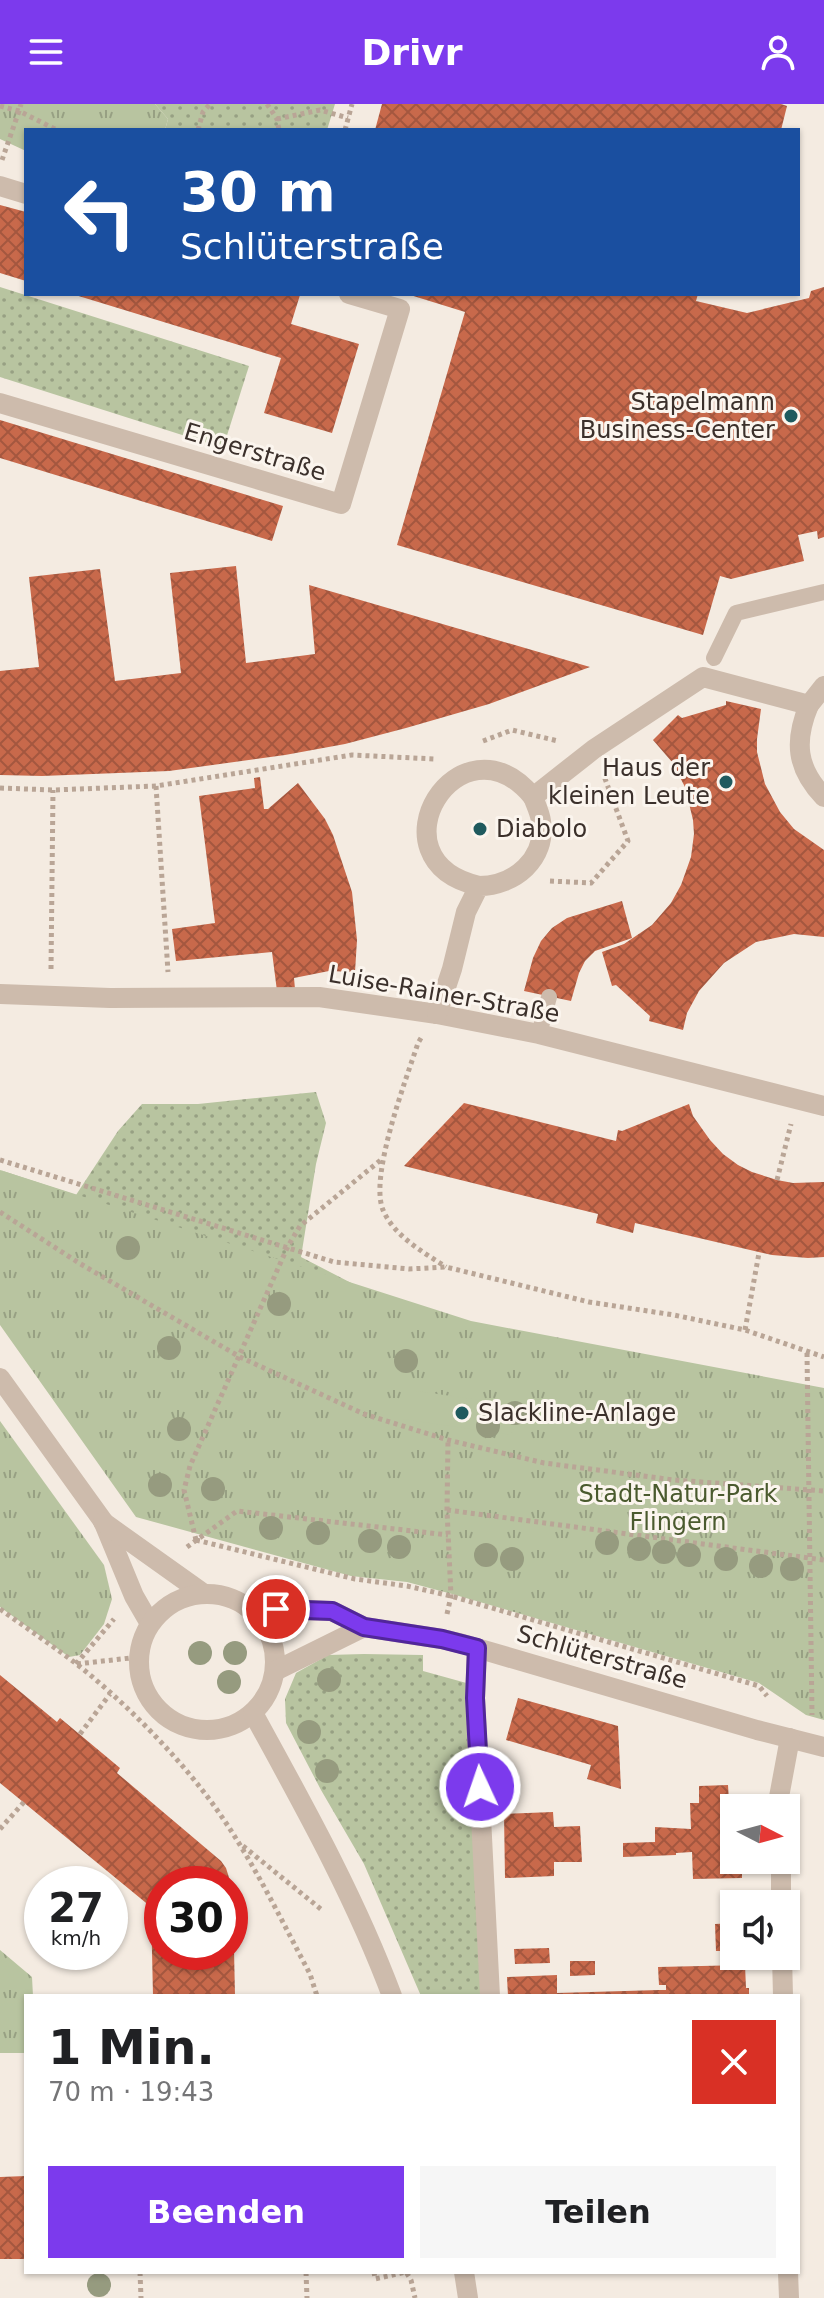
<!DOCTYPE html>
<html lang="de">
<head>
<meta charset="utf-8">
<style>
  body { margin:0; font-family:"DejaVu Sans",sans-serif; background:#f6f6f6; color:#202124; height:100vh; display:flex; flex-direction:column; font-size:30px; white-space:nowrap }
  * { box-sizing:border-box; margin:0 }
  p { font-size:26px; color:#757577 }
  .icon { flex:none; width:44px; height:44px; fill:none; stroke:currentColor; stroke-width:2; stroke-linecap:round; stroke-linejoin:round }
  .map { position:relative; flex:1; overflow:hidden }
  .details { position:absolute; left:24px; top:1890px; width:776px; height:280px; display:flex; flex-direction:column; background:#fff; border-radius:0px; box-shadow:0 2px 6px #0004 }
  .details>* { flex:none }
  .guide { position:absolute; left:24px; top:24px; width:776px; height:168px; border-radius:0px; box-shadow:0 2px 6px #0004; background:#1a4fa0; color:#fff; overflow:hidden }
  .needle { width:52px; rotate:96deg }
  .buttons { position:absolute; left:720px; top:1690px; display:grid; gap:16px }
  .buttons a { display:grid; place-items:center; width:80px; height:80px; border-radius:0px; background:#fff; box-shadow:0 2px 6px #0004; font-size:40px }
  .speed { position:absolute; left:24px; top:1762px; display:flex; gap:16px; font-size:40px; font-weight:700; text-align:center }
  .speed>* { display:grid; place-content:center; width:104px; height:104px; border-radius:50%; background:#fff; box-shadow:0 2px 6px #0004; line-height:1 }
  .speed small { font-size:20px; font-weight:400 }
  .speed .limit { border:12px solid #d22; background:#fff; color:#111 }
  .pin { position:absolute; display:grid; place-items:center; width:68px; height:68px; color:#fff; margin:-34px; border:4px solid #fff; border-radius:50%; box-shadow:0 2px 8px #0007 }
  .me { position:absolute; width:88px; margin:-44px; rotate:357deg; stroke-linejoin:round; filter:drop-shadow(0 0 6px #0008) }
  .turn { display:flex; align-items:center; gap:28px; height:168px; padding:0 24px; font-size:36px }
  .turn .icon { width:104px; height:104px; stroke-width:2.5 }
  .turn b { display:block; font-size:56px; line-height:68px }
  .round { display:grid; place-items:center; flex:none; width:84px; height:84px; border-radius:0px; background:#f6f6f6 }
  .headline { display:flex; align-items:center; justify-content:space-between; height:136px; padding:0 24px }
  h1 { font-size:48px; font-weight:700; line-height:60px }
  .cta { display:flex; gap:16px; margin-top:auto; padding:16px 24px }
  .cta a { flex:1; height:92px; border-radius:0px; background:#7c3aed; color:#fff; font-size:32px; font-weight:700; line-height:92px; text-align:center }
  .cta a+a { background:#f6f6f6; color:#202124 }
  header { display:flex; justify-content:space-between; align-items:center; height:104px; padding:0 24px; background:#7c3aed; color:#fff; font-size:36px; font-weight:700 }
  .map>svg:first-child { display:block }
</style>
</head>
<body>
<header><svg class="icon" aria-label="menu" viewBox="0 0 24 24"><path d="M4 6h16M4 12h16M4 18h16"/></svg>Drivr<svg class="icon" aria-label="person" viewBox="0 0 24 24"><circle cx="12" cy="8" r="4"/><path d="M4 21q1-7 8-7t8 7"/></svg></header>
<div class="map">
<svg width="824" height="2194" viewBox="0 0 824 2194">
  <defs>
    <pattern id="grass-dots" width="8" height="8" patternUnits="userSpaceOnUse" patternTransform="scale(2)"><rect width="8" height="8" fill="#b8c4a0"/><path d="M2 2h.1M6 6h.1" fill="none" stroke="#97a083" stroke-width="1.8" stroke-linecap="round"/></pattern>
    <pattern id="park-tufts" width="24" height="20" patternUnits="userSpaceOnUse" patternTransform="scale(2)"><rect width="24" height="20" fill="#b8c4a0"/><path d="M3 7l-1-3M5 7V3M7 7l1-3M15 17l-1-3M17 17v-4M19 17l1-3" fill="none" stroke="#97a083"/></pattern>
    <pattern id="building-cross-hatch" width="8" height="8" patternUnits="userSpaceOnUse" patternTransform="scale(2)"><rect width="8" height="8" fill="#c8694b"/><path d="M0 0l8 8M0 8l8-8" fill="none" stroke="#a4573f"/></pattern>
  </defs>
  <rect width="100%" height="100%" fill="#f4ebe1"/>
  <g fill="url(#grass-dots)">
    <path d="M155 0H335L327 26H165L168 15Z"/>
    <path d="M0 183 249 262 223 344 0 273Z"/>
    <path d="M316 988 326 1019 316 1060 301 1153 417 1213 824 1452 0 1066 76 1091 118 1027 142 1000H198Z"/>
    <path d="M364 1550 423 1551V1567L470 1580 484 1892H421L364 1760 321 1686 286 1619 285 1595 296 1569 328 1551Z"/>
  </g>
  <g fill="url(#park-tufts)">
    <path d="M0 0H155L168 15 165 26H26V47L0 35Z"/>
    <path d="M0 1066 471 1217 824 1284V1616L806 1611 759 1579 452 1490 407 1478 351 1472 136 1413 0 1221Z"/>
    <path d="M0 1317 104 1461 112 1495 104 1520 80 1551 69 1553 0 1503Z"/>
    <path d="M0 1846 32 1873 33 1892H26V1949H0Z"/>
  </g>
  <path fill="#b8c4a0" d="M416 1287 522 1302 511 1331 402 1315Z"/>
  <g fill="url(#building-cross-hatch)">
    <path d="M382 0H781L787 2 781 26H375Z"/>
    <path d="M0 101 26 108V177L0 169Z"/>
    <path d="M824 183V433L818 435 817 427 798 431 804 457 731 475 720 472 703 531 397 441 465 208 407 190H698L696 197 747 209 809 194 811 187Z"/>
    <path d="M72 190 300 191 291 220 359 240 332 329 264 309 281 254Z"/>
    <path d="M0 316 283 402 272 437 0 354Z"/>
    <path d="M236 462 246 559 315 550 309 481 590 563 489 600 406 624 345 640 285 651 169 667 42 672 0 671V567L39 563 29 473 100 465 115 577 181 569 170 469Z"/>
    <path d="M726 597 761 605 757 635V648L765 680 780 708 794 725 824 746V833L794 830 756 838 724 859 699 887 687 909 683 926 649 917 650 912 616 881 612 882 602 848 624 840 652 821 671 799 681 781 691 753 694 730 693 716 685 683 672 658 653 636 678 611 682 614 726 601Z"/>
    <path d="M260 673 264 705H268L298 679 325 715 333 731 352 788 357 836 355 868 329 867 294 874 295 885 277 887 272 848 176 857 172 825 215 819 199 692 255 684 254 674Z"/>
    <path d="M622 797 632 834 595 847 585 857 579 869 571 897 524 887 533 854 541 837 552 824 567 814Z"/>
    <path d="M464 999 616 1037 618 1026 622 1027 689 1000 693 1012 710 1036 723 1050 738 1061 752 1068 777 1076 793 1079 824 1078V1153L808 1154 772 1151 635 1119 633 1129 596 1119 598 1110 404 1062Z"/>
    <path d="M0 1571 57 1618 60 1614 120 1664 117 1669 221 1757 226 1764 231 1780H162V1848H230V1799H233L235 1892H153L151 1803 0 1679Z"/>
    <path d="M518 1594 618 1622 621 1685 587 1675 591 1661 506 1636Z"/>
    <path d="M728 1681 729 1698H739L740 1704H734V1756H742V1774L693 1775 692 1748 676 1749V1751L623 1753V1739L655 1738V1723L691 1725 690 1699H699V1682Z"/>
    <path d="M553 1708 554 1723 580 1722 582 1758H554V1772L505 1774 504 1710Z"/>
    <path d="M734 1819V1847H716L715 1820Z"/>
    <path d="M549 1844 550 1859 515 1860 514 1845Z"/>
    <path d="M570 1857H595V1871L570 1872Z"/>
    <path d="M745 1861 746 1884H749V1892H508L507 1873 557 1871V1889L659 1886H666V1881H659L658 1863Z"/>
    <path d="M26 2072V2155H0V2073Z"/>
  </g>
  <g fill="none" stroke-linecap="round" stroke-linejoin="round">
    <g stroke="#b9a596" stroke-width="5" stroke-dasharray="4 4" stroke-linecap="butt">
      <path d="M267 0 277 15 279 26"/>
      <path d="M0 2 19 7 21 0"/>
      <path d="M277 15 320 6 348 14"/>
      <path d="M198 26 203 8 210 0"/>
      <path d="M345 26 352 0"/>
      <path d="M2 56 19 7 57 26"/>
      <path d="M483 637 512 626 558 637"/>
      <path d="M156 682 168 868"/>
      <path d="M0 684 53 686 156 682 352 651 435 655"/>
      <path d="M550 777 591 779 628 737 604 672"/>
      <path d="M51 865 53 686"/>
      <path d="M421 934 418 939C406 976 369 1072 383 1106 394 1132 423 1148 446 1163"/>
      <path d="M0 1056 334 1158 409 1165 446 1163 589 1198 674 1211 745 1226 824 1253"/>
      <path d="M777 1076 791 1020"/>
      <path d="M0 1108 79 1159 240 1253 364 1310 448 1336 544 1359 674 1376 824 1387"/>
      <path d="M745 1226 759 1149"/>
      <path d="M807 1249 812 1611"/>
      <path d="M447 1406 824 1456"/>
      <path d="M196 1436 355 1475 407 1482 451 1492 759 1582 767 1592"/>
      <path d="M196 1436 184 1386 190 1362 288 1142 300 1122 382 1055"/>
      <path d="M187 1443 237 1407 448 1431"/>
      <path d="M0 1505C25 1523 50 1540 74 1558 119 1593 168 1642 203 1687 246 1742 277 1808 310 1870L317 1892"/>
      <path d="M447 1510 451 1492 447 1406 448 1336"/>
      <path d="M76 1560 114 1515"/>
      <path d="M77 1560 139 1553"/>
      <path d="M80 1630 110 1590"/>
      <path d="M0 1725 24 1698"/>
      <path d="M243 1742 322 1806"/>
      <path d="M140 2168 141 2194"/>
      <path d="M306 2168 307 2194"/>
      <path d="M374 2168 375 2175 406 2168 411 2176 415 2194"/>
    </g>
    <g stroke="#cdbbac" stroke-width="16">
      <path d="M714 554 736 509 824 488"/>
      <path d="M539 930 549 893"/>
    </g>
    <g stroke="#cdbbac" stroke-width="20">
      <path d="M0 82 26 90"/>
      <path d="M0 299 341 400 400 205 349 190"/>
      <path d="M809 601C794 637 796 664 824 693"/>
      <path d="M479 782C366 756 460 605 533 693"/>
      <path d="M0 890 110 894 319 893 437 910 539 930 824 1002"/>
      <path d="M437 910 452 865 466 808 479 782C514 782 547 755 541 717 540 709 536 701 533 693L594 645 703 573 809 601 824 582"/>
      <path d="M0 1274 103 1417 134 1492 149 1518"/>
      <path d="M103 1418 204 1490"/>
      <circle cx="207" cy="1558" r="68"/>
      <path d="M248 1504 332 1507 364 1523 442 1535 463 1540 757 1626 824 1643"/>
      <path d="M477 1544 475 1594 490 1892"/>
      <path d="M275 1567 364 1523"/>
      <path d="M253 1609C304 1702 355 1793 392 1892"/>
      <path d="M780 1704 779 1693 790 1634"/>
      <path d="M781 1756V1800"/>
      <path d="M782 1852 783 1892"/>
      <path d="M464 2168 468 2194"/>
      <path d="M788 2168 789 2194"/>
    </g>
  </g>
  <g fill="#969b7f">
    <circle cx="128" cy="1144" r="12"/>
    <circle cx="279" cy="1200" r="12"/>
    <circle cx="169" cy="1244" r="12"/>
    <circle cx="406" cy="1257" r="12"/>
    <circle cx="515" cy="1309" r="12"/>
    <circle cx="488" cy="1322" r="12"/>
    <circle cx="179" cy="1325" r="12"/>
    <circle cx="160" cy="1381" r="12"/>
    <circle cx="213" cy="1385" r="12"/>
    <circle cx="271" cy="1424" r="12"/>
    <circle cx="318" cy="1429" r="12"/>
    <circle cx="370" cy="1437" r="12"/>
    <circle cx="607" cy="1439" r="12"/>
    <circle cx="399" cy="1443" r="12"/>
    <circle cx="639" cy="1445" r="12"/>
    <circle cx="664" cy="1448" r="12"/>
    <circle cx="486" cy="1451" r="12"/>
    <circle cx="689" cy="1451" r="12"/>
    <circle cx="512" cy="1455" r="12"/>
    <circle cx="726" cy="1455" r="12"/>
    <circle cx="761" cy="1462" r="12"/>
    <circle cx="792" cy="1465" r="12"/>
    <circle cx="200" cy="1549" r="12"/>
    <circle cx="235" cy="1549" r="12"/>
    <circle cx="329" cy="1576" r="12"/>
    <circle cx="229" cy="1578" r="12"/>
    <circle cx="309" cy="1628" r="12"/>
    <circle cx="327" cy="1667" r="12"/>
    <circle cx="99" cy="2181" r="12"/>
  </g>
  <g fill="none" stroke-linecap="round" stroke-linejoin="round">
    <defs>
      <path id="route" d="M276 1505 332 1507 364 1523 442 1535 477 1544 475 1594 480 1683"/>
    </defs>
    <use href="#route" stroke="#51269a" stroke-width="20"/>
    <use href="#route" stroke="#7c3aed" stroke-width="14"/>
  </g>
  <g fill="#1f5a5e" stroke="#fbf5ee" stroke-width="3">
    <circle cx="791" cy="312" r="8"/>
    <circle cx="726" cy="678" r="8"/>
    <circle cx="480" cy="725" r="8"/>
    <circle cx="462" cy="1309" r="8"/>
  </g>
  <g text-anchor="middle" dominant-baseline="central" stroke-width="6" stroke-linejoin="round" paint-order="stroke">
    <g font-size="24" fill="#3b302b" stroke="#fbf5ee" text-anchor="end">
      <text x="775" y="298">Stapelmann<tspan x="775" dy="28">Business-Center</tspan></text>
      <text x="710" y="664">Haus der<tspan x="710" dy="28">kleinen Leute</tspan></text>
      <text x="496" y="725" text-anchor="start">Diabolo</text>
      <text x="478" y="1309" text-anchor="start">Slackline-Anlage</text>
    </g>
    <g font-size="24" fill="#3b302b" stroke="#fbf5ee">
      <text transform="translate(255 348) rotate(17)">Engerstraße</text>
      <text transform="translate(444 890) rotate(10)">Luise-Rainer-Straße</text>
      <text transform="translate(602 1553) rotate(16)">Schlüterstraße</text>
    </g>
    <g font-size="24" fill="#4a5a2e" stroke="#fbf5ee">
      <text x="678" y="1390">Stadt-Natur-Park<tspan x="678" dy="28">Flingern</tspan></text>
    </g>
  </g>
</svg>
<div class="buttons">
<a><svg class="needle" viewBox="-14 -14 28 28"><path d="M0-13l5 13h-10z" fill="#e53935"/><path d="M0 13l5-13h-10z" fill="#757577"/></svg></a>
<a><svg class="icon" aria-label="sound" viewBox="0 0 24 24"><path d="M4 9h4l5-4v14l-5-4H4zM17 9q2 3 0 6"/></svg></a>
</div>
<div class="speed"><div>27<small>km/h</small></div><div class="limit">30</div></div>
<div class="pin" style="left:276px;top:1505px;background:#d93025"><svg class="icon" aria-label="arrive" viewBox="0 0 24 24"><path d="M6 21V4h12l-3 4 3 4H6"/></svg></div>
<svg class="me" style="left:480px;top:1683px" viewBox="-20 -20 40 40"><circle r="17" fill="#7c3aed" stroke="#fff" stroke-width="3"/><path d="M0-11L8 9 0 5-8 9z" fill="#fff"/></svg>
<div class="guide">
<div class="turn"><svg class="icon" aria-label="left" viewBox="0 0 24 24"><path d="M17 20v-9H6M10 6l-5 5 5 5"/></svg><div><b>30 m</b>Schlüterstraße</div></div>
</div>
<section class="details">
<div class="headline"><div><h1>1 Min.</h1><p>70 m · 19:43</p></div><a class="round" style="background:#d93025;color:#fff"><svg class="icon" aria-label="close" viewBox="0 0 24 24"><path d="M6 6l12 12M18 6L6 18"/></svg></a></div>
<div class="cta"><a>Beenden</a><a>Teilen</a></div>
</section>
</div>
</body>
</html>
